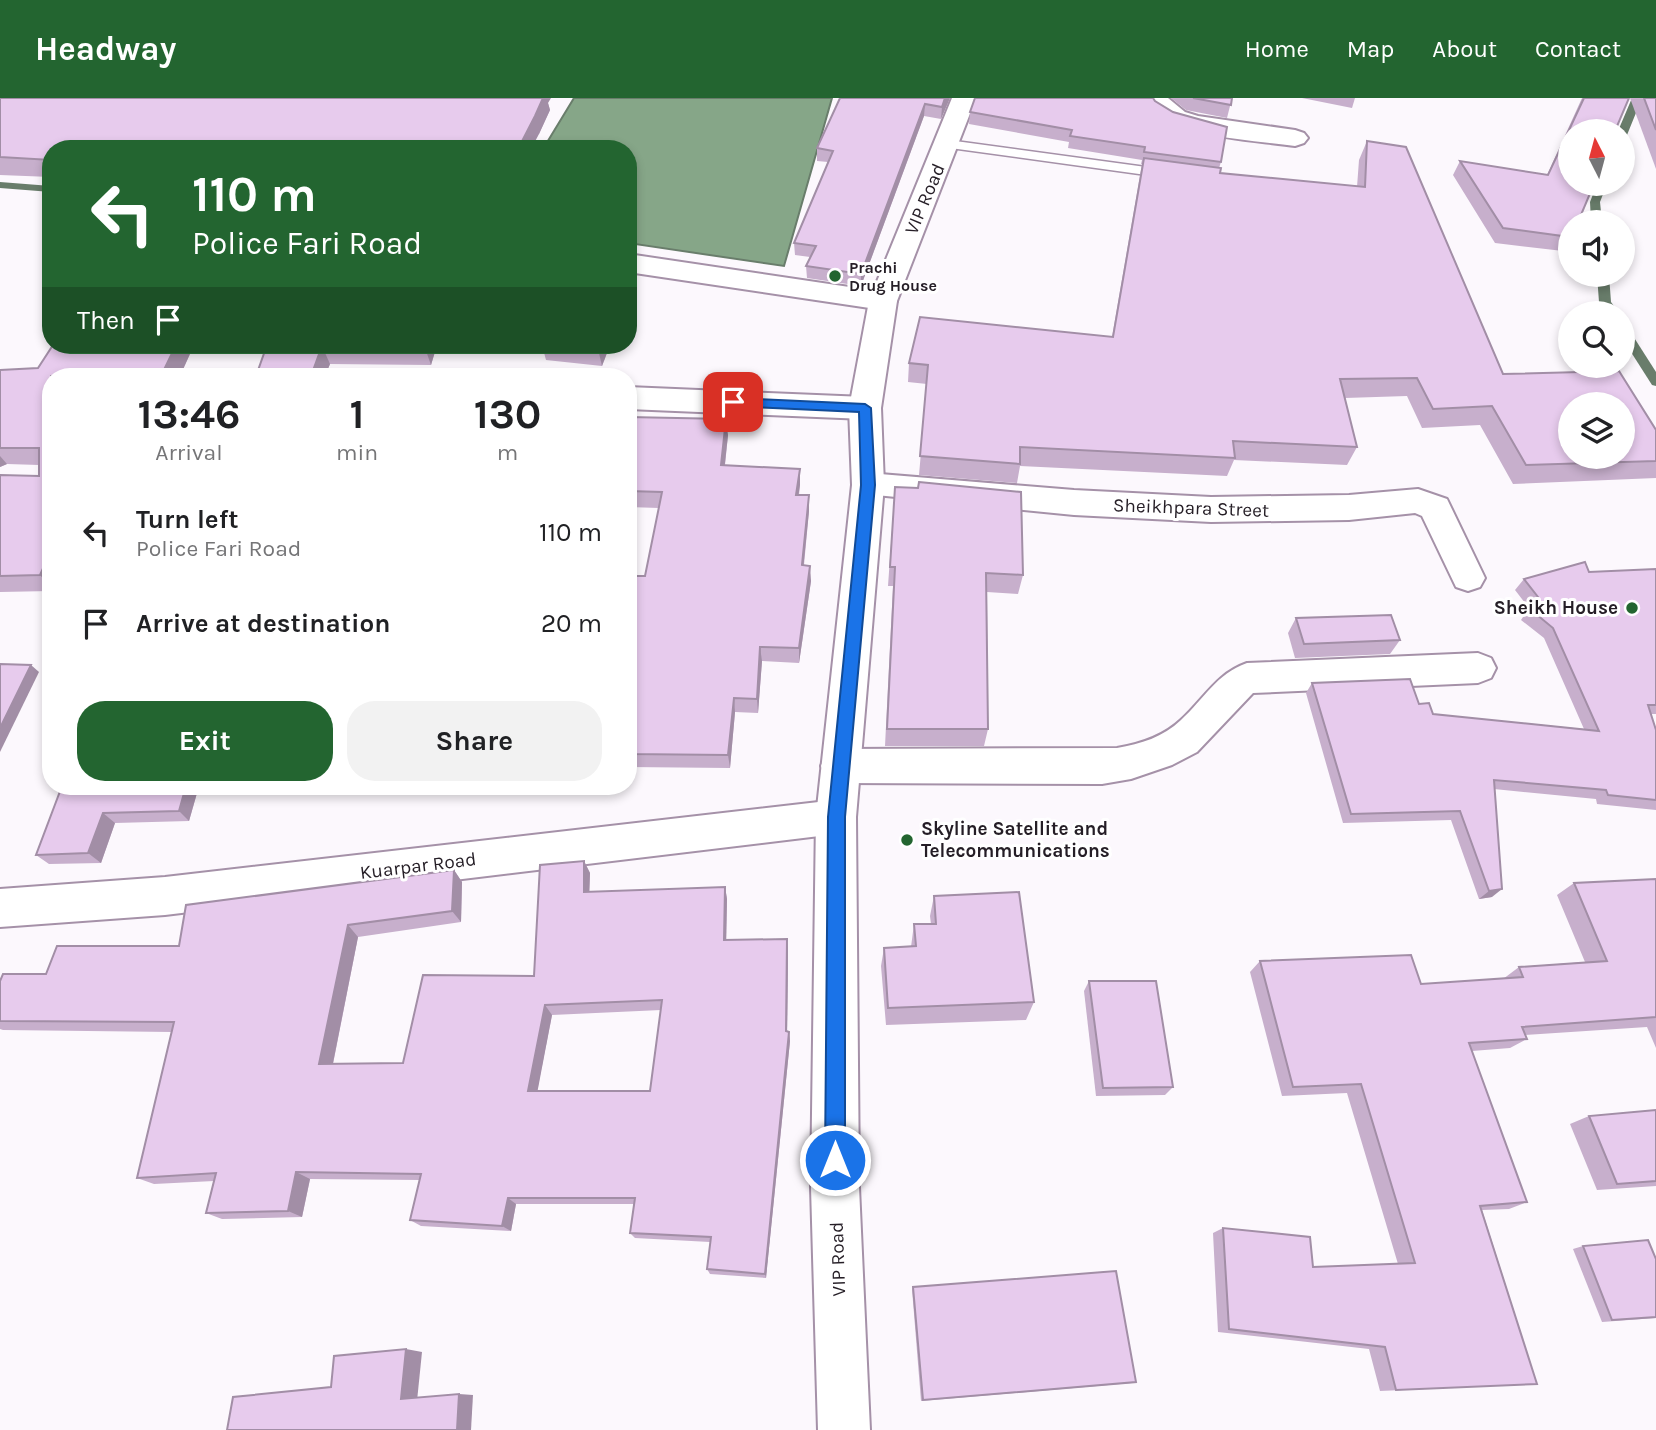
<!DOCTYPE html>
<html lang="en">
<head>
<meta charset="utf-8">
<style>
  body { margin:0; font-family:Karla,sans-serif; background:#f2f2f2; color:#202124; height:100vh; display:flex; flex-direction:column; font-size:26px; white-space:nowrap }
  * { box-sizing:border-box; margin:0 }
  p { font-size:23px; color:#757577 }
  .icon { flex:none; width:38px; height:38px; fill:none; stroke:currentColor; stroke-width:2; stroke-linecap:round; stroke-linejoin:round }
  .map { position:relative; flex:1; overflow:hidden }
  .drawer { position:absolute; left:42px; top:270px; width:595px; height:427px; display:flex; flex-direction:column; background:#fff; border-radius:28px; box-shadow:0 4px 10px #0003 }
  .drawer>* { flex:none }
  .top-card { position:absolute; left:42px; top:42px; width:595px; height:214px; border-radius:28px; box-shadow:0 4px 10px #0003; background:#236530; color:#fff; overflow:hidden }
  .needle { width:46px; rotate:354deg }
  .tools { position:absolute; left:1558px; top:21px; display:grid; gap:14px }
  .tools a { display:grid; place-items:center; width:77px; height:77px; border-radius:50%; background:#fff; box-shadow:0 4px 10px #0003; font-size:35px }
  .pin { position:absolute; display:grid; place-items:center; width:60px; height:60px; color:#fff; margin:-30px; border-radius:14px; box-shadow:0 4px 10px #0006 }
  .me { position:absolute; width:77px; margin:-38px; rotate:0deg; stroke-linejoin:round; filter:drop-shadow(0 0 5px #0008) }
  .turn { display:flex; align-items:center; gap:24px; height:147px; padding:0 35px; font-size:32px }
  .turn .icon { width:91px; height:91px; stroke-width:2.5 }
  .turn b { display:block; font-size:49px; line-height:60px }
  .then { display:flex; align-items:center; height:66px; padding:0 35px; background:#0003; gap:14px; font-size:26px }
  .eta { display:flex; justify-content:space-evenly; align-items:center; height:119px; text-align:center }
  .eta b { font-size:42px; font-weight:700; line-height:49px }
  .primary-button { display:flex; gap:14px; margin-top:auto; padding:14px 35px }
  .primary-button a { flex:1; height:80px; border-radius:28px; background:#236530; color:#fff; font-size:28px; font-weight:700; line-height:80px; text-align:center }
  .primary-button a+a { background:#f2f2f2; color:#202124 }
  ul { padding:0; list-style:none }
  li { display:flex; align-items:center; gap:21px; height:91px; padding:0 35px }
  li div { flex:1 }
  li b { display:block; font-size:26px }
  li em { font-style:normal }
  header { display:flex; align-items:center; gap:42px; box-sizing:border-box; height:98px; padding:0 35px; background:#236530; color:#fff }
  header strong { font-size:33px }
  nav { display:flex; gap:38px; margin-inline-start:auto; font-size:24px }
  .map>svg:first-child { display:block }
</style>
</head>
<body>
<header>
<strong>Headway</strong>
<nav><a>Home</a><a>Map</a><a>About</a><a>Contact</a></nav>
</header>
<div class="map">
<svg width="1656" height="1332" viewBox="0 0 1656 1332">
  <rect width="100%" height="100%" fill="#fcf8fd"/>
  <path fill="#86a688" stroke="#697d6b" stroke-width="2" d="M574 0H832L784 168 628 145V51H543Z"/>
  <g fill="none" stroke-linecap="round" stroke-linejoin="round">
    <g fill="#697d6b" fill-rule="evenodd">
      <path d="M1632 0H1642L1627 37 1622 40V33H1618Z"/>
      <path d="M0 84 51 88V94L0 90Z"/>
      <path d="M1597 86H1607L1600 104 1602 124H1591L1590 104Z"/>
      <path d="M1597 177H1609L1611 204 1619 215H1607L1599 204Z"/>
      <path d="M1622 226 1626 227 1656 274V288L1652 287 1622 240Z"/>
    </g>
    <defs>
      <path id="service" d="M948 42 1168 72 1175 76 1168 80 943 49 941 46Z"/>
      <g id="minor">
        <path d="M1141 0H1168L1185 14 1198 18 1295 32 1304 35 1308 40 1304 45 1295 48C1249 41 1169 41 1141 0Z"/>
        <path d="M628 156 883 194 893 196 897 203 893 210 883 212 628 174Z"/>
        <path d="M628 289 865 299 876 302 881 310 876 318 865 321 628 311Z"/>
        <path d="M868 375 1074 392 1211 399 1349 397 1418 391 1447 401 1485 480 1480 489 1468 493 1456 489 1422 418 1415 415 1349 422 1211 424 1074 417 856 395 852 387 856 379Z"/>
        <path d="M1478 555 1491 560 1496 570 1491 580 1478 585 1253 595 1197 654 1172 667 1131 681 1102 686 840 685 826 680 821 668 826 656 840 651 1117 650C1141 646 1163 639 1181 622 1205 600 1216 576 1247 565Z"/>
        <path d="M836 702 850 707 856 719 850 731 836 736 165 817 0 829V791L165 779Z"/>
      </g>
      <path id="tertiary" d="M952 0H976L897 203 881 310 884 387 856 719 859 1089 870 1332H818L811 1089 816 719 852 387 849 310 869 203Z"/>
    </defs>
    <use href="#service" stroke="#a591a8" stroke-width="3"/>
    <use href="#minor" stroke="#a591a8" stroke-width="4"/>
    <use href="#tertiary" stroke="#a591a8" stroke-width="4"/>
    <use href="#service" fill="#fff" fill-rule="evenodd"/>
    <use href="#minor" fill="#fff" fill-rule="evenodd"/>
    <use href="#tertiary" fill="#fff" fill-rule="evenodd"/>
  </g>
  <g fill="#c7afcc" fill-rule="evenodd">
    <path d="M0 0 548 5 550 12 539 36 51 51V79L0 77Z"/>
    <path d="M840 0H950L941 21 924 18 861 188 807 180 806 168 810 159 795 157 794 145 828 64 817 63V50Z"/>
    <path d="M1171 0H1232L1227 20 1186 12Z"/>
    <path d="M1302 0H1355L1352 10Z"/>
    <path d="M1582 0H1629L1570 124V142L1563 153 1495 145 1453 77 1460 63 1547 77Z"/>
    <path d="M1630 0H1656V71Z"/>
    <path d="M1155 3 1221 64 1219 70 1220 75 1357 89 1359 62 1367 43 1503 276 1656 332V380L1513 386 1480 327 1422 330 1407 298 1345 300 1357 349 1347 367 1234 362 1227 378 1020 368 1017 385 919 377 927 286 908 284 909 265 1112 239 1142 66H1141L1142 62 1068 50 1069 44 969 26 970 14Z"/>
    <path d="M53 247H194L180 278H51V493L0 494V377L39 378V367L7 366 0 369V272L38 270Z"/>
    <path d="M267 247H437L431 267 330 266 325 278H256Z"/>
    <path d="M542 247H610L602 268 546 262Z"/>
    <path d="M628 319 728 337 725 367 800 371V387L799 397 809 413 804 467 811 483 799 565 762 563 758 615 735 614 730 670 628 669V478H645L659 410 628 409Z"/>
    <path d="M895 389 1023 477 1018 496 987 494 988 631 984 648H885L893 488H888Z"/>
    <path d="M1656 471V616H1651L1656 632V712L1597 706 1596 701 1494 691 1492 799 1479 801 1451 722 1343 725 1306 595 1312 585 1419 606 1433 616 1584 631 1544 540 1521 522 1529 510 1515 492 1524 481 1589 474Z"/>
    <path d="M1296 520 1400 542 1390 556 1295 560 1288 535Z"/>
    <path d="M62 688H199L189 723 115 725 101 765 49 766 36 757Z"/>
    <path d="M524 688H583V695L528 696Z"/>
    <path d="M584 763 590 775 589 794 725 789 727 801 726 842 787 841 788 852 787 933 789 934 790 943 766 1180 710 1176 707 1171 710 1144 635 1140 630 1135 634 1106H516L511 1133 421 1128 410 1122 420 1082 310 1081 302 1119 222 1121 206 1115 214 1083 154 1086 137 1080 172 934 3 932 0 931V883L46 876 179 848 454 772 462 784 461 824 358 839 333 966 403 965 534 878ZM661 912 650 993H537L552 917Z"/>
    <path d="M1656 781V950L1647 929 1525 937 1527 941 1510 950 1472 953 1527 1104 1509 1111 1482 1112 1537 1286 1380 1293 1369 1251 1218 1234 1213 1135 1223 1130 1313 1169 1398 1166 1347 995 1282 998 1250 874 1260 863 1421 886 1503 881 1519 869 1585 864 1557 797 1574 785Z"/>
    <path d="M934 798 1034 904 1026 922 886 927 881 868 884 850 911 849 914 826H931L930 818Z"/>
    <path d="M1089 883 1173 989 1165 997 1096 998 1084 893Z"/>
    <path d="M1656 1012V1088L1597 1092 1570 1026 1589 1018Z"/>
    <path d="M1583 1148 1656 1161V1220L1602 1224 1573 1151Z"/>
    <path d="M913 1189 1132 1285 921 1303 912 1191Z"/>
  </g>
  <g fill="#a28ea6">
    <path d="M543 0H551L548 5 550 12 539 36 531 51H518Z"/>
    <path d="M945 0H950L941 21 942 9Z"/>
    <path d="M925 6 924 18 861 188V176Z"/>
    <path d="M176 247H194L180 278H161Z"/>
    <path d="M425 247H437L431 267 425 250Z"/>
    <path d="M600 247H610L602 268 598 251Z"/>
    <path d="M322 248 330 266 325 278H311Z"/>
    <path d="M726 321 728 337 723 383 721 367Z"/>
    <path d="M0 358 7 366 0 369Z"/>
    <path d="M800 371V387L796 412V397Z"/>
    <path d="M809 397V413L802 482V467Z"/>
    <path d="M51 453V489L40 477Z"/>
    <path d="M810 468 811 483 799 565V550Z"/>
    <path d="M760 549 762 563 758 615 757 601Z"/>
    <path d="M31 567 39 574 0 654V630Z"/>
    <path d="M734 600 735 614 730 670 728 657Z"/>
    <path d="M186 688H199L189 723 179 713Z"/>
    <path d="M103 715 115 725 101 765 88 755Z"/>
    <path d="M584 763 590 775 589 806 584 794Z"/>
    <path d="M454 772 462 784 461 824 452 813Z"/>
    <path d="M725 789 727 801 726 853 724 842Z"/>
    <path d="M1502 791 1492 799 1479 801 1489 793Z"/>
    <path d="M348 827 358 839 331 975 319 966Z"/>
    <path d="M787 841 788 852 787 943 786 933Z"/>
    <path d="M545 907 552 917 536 1001 528 993Z"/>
    <path d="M789 934 790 943 766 1180 765 1176Z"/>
    <path d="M296 1074 310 1081 302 1119 288 1113Z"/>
    <path d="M508 1100 516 1106 511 1133 502 1128Z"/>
    <path d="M406 1251 422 1254 417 1303 401 1301Z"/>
    <path d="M459 1296 473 1297 471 1332H457Z"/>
  </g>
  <g fill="#e7cbed" stroke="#a28ea6" stroke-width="2" fill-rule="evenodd">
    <path d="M0 0H543L535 18 518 51H51V62L0 59Z"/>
    <path d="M840 0H945L942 9 925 6 861 176 806 168 816 148 794 145 833 53 817 50Z"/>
    <path d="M975 0H1153L1155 3 1173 14 1227 29 1221 64 1144 54 1145 49 1070 38 1072 32 970 14Z"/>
    <path d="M1193 0H1232L1231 7Z"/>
    <path d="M1584 0H1629L1615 33H1570V86H1594L1578 124H1570V139L1503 130 1460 63 1548 77Z"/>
    <path d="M1644 0H1656V32Z"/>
    <path d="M1367 43 1406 49 1503 276 1619 273 1656 332V363L1526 367 1492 308 1433 311 1417 280 1340 281 1357 349 1233 343 1235 360 1020 349V366L920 358 928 267 909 265 920 219 1113 239 1144 60 1221 70 1220 75 1365 89ZM1570 306H1622V359H1570Z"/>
    <path d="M53 247H176L161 278H51V453L40 477 0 478V377L39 378V350H0V272L38 270Z"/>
    <path d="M267 247H425V250L322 248 311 278H256Z"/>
    <path d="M559 247H600L598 251Z"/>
    <path d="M628 319 726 321 721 367 800 371 796 397H809L802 467 810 468 799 550 760 549 757 601 734 600 728 657 628 656V478H645L662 394 628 393Z"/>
    <path d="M919 384 1021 394 1023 477 986 475 988 631H887L895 469H890L895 389 918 390Z"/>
    <path d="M1585 464 1589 474 1656 471V607H1648L1656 632V702L1608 697 1606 692 1494 682 1502 791 1489 793 1460 713 1351 716 1312 585 1410 581 1419 606 1429 605 1433 616 1599 633 1553 530 1530 511 1538 499 1524 481Z"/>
    <path d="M1391 517 1400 542 1304 546 1296 520Z"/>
    <path d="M0 566 31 567 0 630Z"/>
    <path d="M62 688H186L179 713 103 715 88 755 36 757Z"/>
    <path d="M584 763V794L725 789 724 842 787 841 786 933 789 934 765 1176 707 1171 711 1139 630 1135 635 1100H508L502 1128 410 1122 421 1076 296 1074 288 1113 206 1115 216 1075 137 1080 174 924 0 923V883L3 876H46L57 848H179L186 807 454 772 452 813 348 827 319 966 403 965 423 877 534 878 540 767ZM662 902 650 993H528L545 907Z"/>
    <path d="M1656 781V919L1522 929 1527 941 1469 945 1527 1104 1480 1108 1537 1286 1396 1292 1385 1249 1229 1231 1223 1130 1310 1139 1313 1169 1415 1165 1361 986 1293 989 1260 863 1411 857 1421 886 1523 879 1519 869 1607 863 1574 785Z"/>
    <path d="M1019 794 1034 904 888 910 884 850 916 848 914 826H936L934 798Z"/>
    <path d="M1089 883H1156L1173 989 1103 990Z"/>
    <path d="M1656 1012V1083L1617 1086 1589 1018Z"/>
    <path d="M1648 1142 1656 1161V1219L1612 1222 1583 1148Z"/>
    <path d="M1116 1173 1136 1284 923 1302 913 1189Z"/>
    <path d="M406 1251 401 1301 459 1296 457 1332H227L233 1299 331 1289 334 1258Z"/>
  </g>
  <path fill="#1a73e8" stroke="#114b97" stroke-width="2" d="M733 300 865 306 871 310 875 387 845 719V1062L842 1069 835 1072 828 1069 825 1062 828 719 861 387 859 314 729 308V301Z"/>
  <g fill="#236530" stroke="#fff" stroke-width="2.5">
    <circle cx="835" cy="178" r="7"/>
    <circle cx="1632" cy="510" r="7"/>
    <circle cx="907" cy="742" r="7"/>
  </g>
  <g text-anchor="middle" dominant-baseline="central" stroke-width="6" stroke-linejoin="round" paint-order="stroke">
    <g font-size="16" font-weight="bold" fill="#251e26" stroke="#fff" text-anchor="start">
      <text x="849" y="169">Prachi<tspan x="849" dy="18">Drug House</tspan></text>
    </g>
    <g font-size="19" fill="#251e26" stroke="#fff">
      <text transform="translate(925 101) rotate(-67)">VIP Road</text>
      <text transform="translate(1191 410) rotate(2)">Sheikhpara Street</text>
      <text transform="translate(418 768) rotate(-7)">Kuarpar Road</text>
      <text transform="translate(838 1161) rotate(-92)">VIP Road</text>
    </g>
    <g font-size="19" font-weight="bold" fill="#251e26" stroke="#fff" text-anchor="end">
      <text x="1618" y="510">Sheikh House</text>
      <text x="921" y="731" text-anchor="start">Skyline Satellite and<tspan x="921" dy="22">Telecommunications</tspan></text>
    </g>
  </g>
</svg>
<div class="tools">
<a><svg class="needle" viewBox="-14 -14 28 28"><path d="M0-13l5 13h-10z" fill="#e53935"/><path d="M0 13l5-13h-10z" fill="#757577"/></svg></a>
<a><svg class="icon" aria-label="sound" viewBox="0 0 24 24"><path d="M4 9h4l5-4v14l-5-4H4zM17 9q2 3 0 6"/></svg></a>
<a><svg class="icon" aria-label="search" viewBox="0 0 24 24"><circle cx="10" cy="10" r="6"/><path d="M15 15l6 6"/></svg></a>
<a><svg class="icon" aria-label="layers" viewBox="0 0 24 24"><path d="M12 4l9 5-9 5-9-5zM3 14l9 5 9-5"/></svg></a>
</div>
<div class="pin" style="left:733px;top:304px;background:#d93025"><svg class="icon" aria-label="arrive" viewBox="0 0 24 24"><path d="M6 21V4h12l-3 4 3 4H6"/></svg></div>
<svg class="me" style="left:835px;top:1062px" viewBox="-20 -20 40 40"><circle r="17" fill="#1a73e8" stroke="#fff" stroke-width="3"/><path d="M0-11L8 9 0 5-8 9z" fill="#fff"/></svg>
<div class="top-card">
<div class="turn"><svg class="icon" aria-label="left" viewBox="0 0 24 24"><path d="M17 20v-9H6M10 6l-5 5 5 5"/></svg><div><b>110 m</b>Police Fari Road</div></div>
<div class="then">Then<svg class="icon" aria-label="arrive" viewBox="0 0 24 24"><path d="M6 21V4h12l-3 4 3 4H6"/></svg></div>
</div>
<section class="drawer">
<div class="eta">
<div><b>13:46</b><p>Arrival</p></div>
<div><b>1</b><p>min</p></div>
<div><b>130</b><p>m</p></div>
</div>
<ul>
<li><svg class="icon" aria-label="left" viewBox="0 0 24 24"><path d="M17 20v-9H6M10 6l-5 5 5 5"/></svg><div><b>Turn left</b><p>Police Fari Road</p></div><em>110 m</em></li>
<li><svg class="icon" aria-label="arrive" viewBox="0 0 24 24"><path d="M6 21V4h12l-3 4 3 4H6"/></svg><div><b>Arrive at destination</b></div><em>20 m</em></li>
</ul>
<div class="primary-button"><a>Exit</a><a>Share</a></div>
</section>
</div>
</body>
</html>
